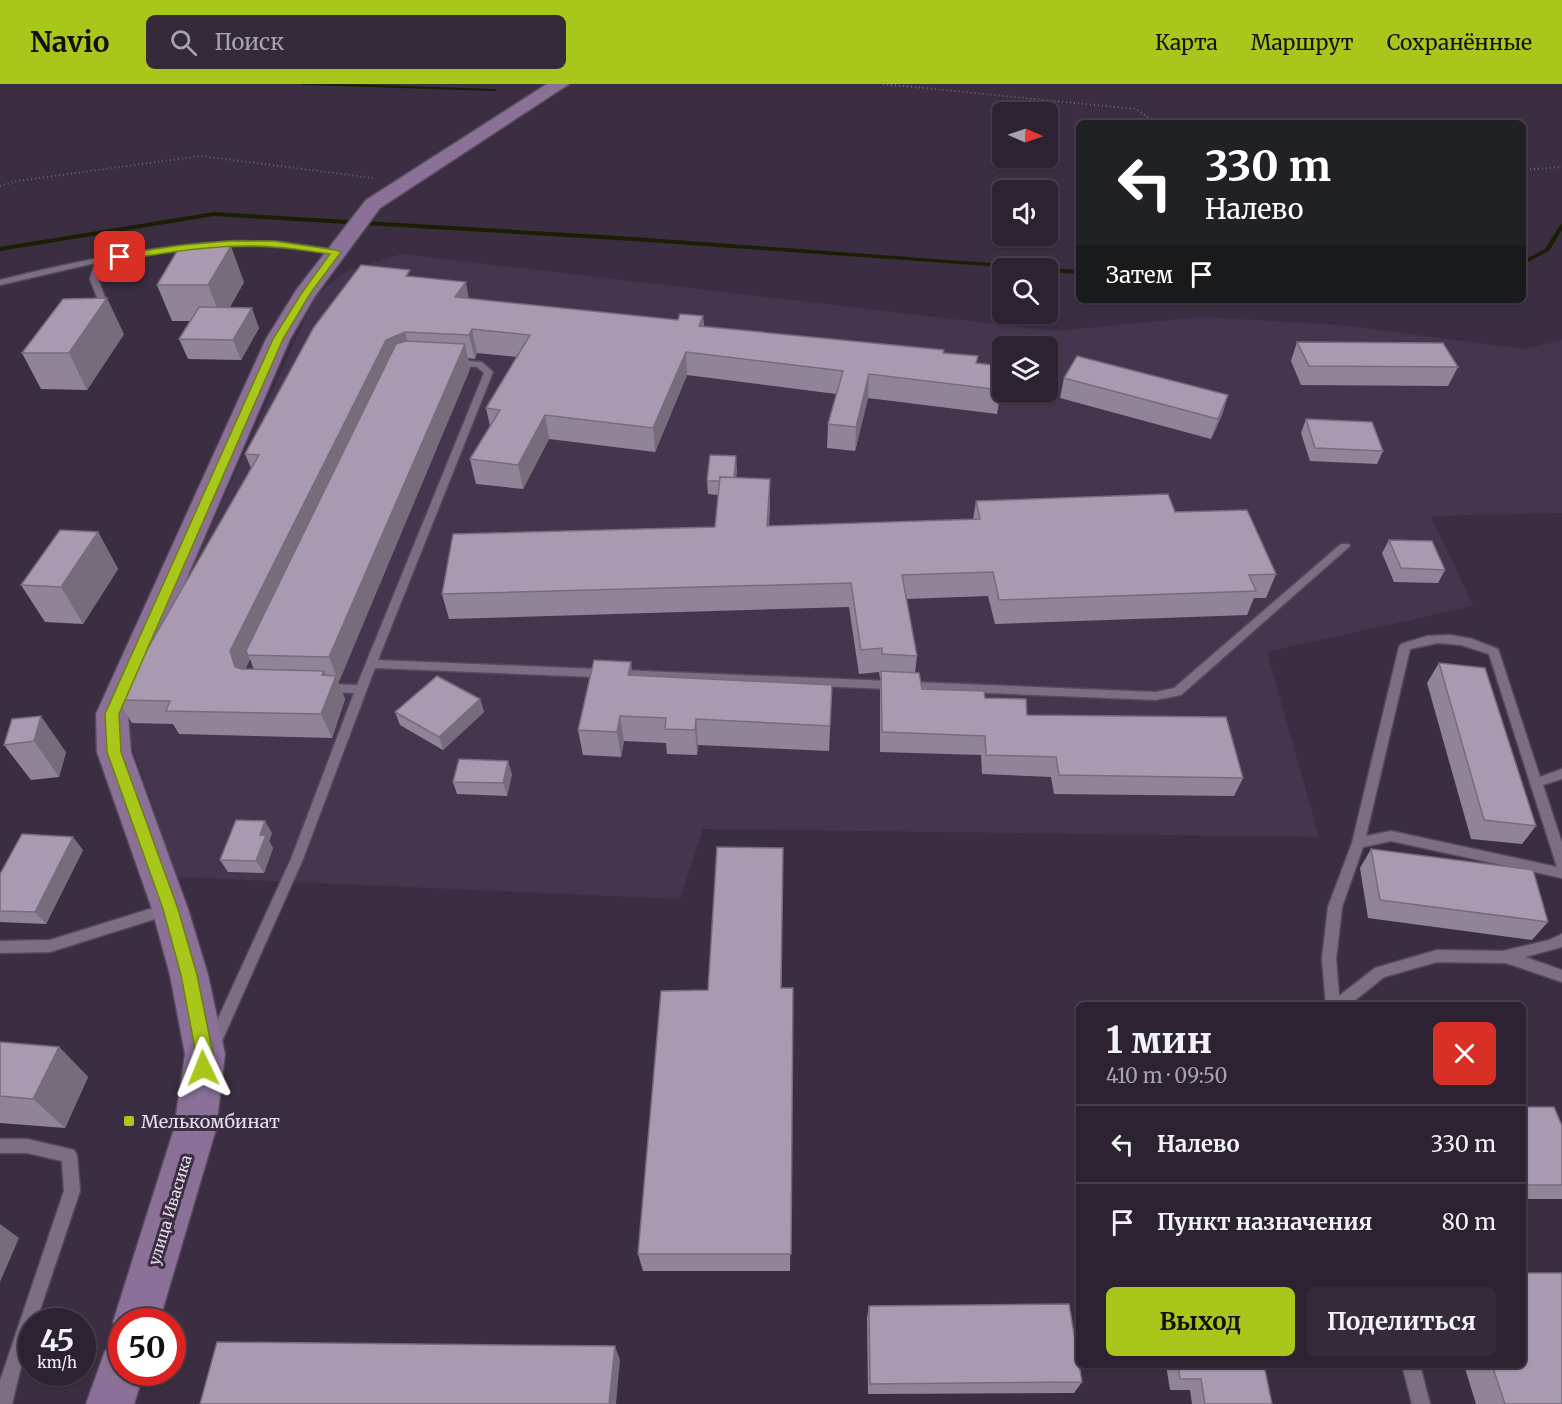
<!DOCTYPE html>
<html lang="ru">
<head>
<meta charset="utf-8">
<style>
  body { margin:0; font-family:Merriweather,serif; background:#342a3a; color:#f1f3f6; height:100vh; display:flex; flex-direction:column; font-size:22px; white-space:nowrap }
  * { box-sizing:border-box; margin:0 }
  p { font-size:20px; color:#a6a4ac }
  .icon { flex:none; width:33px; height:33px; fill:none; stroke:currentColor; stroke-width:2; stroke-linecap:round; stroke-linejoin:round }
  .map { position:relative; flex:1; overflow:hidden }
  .panel { position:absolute; left:1076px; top:918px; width:450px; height:366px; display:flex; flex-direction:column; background:#2c2232; border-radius:9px; box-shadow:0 2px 4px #0004,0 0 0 2px #483f4d }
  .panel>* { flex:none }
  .top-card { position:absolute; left:1076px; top:36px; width:450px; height:183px; border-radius:9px; box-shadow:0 2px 4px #0004,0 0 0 2px #483f4d; background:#202124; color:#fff; overflow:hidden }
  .needle { width:39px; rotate:92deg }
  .buttons { position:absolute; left:992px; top:18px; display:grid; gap:12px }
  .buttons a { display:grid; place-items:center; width:66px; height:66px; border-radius:9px; background:#2c2232; box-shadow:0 2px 4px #0004,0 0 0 2px #483f4d; font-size:30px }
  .speed { position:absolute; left:18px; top:1224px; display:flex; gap:12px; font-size:30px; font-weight:700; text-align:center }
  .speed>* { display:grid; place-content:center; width:78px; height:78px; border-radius:50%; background:#2c2232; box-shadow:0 2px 4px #0004,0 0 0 2px #483f4d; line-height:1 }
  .speed small { font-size:15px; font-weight:400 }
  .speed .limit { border:9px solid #d22; background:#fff; color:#111 }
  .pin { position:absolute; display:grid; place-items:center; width:51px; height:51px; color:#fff; margin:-26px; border-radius:12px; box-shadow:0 3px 9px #0006 }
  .me { position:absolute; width:66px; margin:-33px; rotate:358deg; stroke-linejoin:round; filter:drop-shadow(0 0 4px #0008) }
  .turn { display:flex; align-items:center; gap:21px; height:126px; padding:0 30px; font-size:27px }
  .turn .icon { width:78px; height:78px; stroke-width:2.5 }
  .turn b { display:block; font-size:42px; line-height:51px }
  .then { display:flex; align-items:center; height:57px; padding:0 30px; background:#0003; gap:12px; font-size:22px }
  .round { display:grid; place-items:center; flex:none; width:63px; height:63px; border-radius:9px; background:#342a3a }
  .summary { display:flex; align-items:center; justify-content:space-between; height:102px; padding:0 30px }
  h1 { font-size:36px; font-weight:700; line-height:45px }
  .action { display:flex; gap:12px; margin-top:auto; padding:12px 30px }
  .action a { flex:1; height:69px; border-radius:9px; background:#a9c71a; color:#111; font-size:24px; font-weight:700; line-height:69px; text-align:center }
  .action a+a { background:#342a3a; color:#f1f3f6 }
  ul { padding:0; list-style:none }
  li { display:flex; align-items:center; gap:18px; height:78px; padding:0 30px; border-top:2px solid #483f4d }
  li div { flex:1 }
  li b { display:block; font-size:22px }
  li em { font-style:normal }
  header { display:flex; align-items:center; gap:36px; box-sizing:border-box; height:84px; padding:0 30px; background:#a9c71a; color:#111 }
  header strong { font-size:28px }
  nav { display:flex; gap:33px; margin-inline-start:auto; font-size:21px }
  .search { width:420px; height:54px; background:#342a3a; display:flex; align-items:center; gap:15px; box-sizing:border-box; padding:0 21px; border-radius:9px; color:#a6a4ac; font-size:22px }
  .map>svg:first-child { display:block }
</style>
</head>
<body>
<header>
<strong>Navio</strong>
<div class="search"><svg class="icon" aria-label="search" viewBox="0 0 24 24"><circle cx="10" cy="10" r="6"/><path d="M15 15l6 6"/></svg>Поиск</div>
<nav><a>Карта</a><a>Маршрут</a><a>Сохранённые</a></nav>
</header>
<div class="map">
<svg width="1562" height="1320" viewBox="0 0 1562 1320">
  <rect width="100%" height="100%" fill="#3b2e42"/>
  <path fill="#46354e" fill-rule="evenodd" d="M401 170 1054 247 1203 233 1340 241 1525 265 1562 256V429L1431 432 1473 522 1267 568 1319 753 703 745 680 815 177 793 123 637 316 211 345 188ZM1002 262H1047V308H1002Z"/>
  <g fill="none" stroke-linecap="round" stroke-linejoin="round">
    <g fill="#1a1f04" fill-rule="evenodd">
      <path d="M301 0H347L495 5 497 6 495 7 303 1Z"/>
      <path d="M214 128 634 153 1032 182 1035 184H1016L634 157 214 132 0 167V163Z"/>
      <path d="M1562 140V146L1549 167 1522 181V177L1545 165 1560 141Z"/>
      <path d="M1046 184H1047L1078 186V190L1047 188Z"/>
    </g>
    <defs>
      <g id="lane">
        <path d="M238 157 280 158 336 166 340 168 336 170C316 167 296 164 276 163 218 159 160 167 104 177L98 195 111 229 107 232 103 229 90 195 95 179 0 201V196C79 176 157 161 238 157Z"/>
        <path d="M454 276 482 278 493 288 378 576 1156 608 1174 604 1341 460H1349L1350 462 1181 611 1156 616 375 584 303 775 218 966 213 968 208 966 206 961 291 775 354 609 326 608 320 604 326 600 357 601 484 289 477 283 451 281 450 279Z"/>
        <path d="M1450 551 1472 555 1498 565 1540 693 1562 685V695L1543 701 1562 759V794L1391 757 1363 763 1342 823 1336 875 1339 912 1375 884 1437 866 1503 867 1549 856 1562 850V863L1525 873 1562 886V898L1506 879 1437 878 1384 893 1349 921H1326L1322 875 1328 823 1352 759 1399 563 1401 560 1427 552ZM1438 559 1461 561 1489 570 1557 783 1391 747 1366 752 1410 565Z"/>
        <path d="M169 819 174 821 176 825 174 829 50 868 0 869V857L50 856Z"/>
        <path d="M0 1055H27L74 1066 77 1071 80 1107 36 1238H32V1251L20 1287 12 1320H0V1297L64 1107 62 1077 27 1069H0Z"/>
        <path d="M1402 1281H1420L1430 1320H1412Z"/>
      </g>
      <g id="secondary">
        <path d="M547 0H569L380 124 315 212 290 255 128 630 131 668 188 825 208 891 225 970 216 1045 159 1238H122V1255L113 1238 174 1045 185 970 170 891 152 825 97 668 96 630 266 255 297 205 366 116Z"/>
        <path d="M122 1261V1288H144L134 1320H86L105 1267Z"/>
      </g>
    </defs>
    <use href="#lane" stroke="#554a5b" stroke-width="3"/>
    <use href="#secondary" stroke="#554a5b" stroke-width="3"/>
    <g stroke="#706476" stroke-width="2" stroke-dasharray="1 3" stroke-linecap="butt">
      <path d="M883 0 1136 25 1156 39"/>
      <path d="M1522 86 1562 83"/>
      <path d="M0 102 17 97 201 72 373 94"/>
    </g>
    <use href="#lane" fill="#7d6e84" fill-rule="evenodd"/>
    <use href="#secondary" fill="#8b7198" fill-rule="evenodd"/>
  </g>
  <g fill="#918498" fill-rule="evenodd">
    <path d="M412 192 469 215 678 236 703 232 704 243 944 269 977 279 1002 300 997 330 868 314 855 367 827 364 828 340 836 310 687 291 655 368 549 355 523 405 476 400 470 375 490 342 486 324 517 273 477 269 475 275 468 274 470 285 338 598 345 615 332 654 179 650 173 640 132 639 118 616 251 384 245 370ZM250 575 254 586H245Z"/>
    <path d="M244 198 230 223 259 244 241 276 188 275 179 255 190 237H172L157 201Z"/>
    <path d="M124 250 87 306 41 305 22 269Z"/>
    <path d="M1297 258 1458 283 1448 302 1301 301 1291 277Z"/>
    <path d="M1064 294 1228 311 1222 331 1211 355 1060 314Z"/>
    <path d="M1306 335 1383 367 1377 380 1310 377 1301 349Z"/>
    <path d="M737 385 736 394 770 419 769 442 973 436 976 417 1175 428 1276 490 1266 514H1254L1247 531 995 540 988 512 906 515 917 572 915 589 922 605 985 614 1027 631 1243 694 1234 712 1054 710 1051 693 982 690 981 671 880 668V607L881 594H880L879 588 859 590 849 523 449 535 442 510 715 443 718 411 708 410 707 397Z"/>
    <path d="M98 448 118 485 83 540 45 538 21 501Z"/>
    <path d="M1389 456 1445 486 1438 499 1394 498 1382 469Z"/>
    <path d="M1439 579 1536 742 1522 760 1471 755 1427 599Z"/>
    <path d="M633 591 832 601 829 667 698 661 697 671 667 670 666 659 624 657 621 673 583 671 578 646Z"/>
    <path d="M480 615 484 628 443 666 400 641 395 628Z"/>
    <path d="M12 635 66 668 59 693 31 696 4 661Z"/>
    <path d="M512 690 507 712 457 710 453 698Z"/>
    <path d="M272 749 269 757 273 764 264 789 228 788 220 776Z"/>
    <path d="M1371 765 1548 838 1532 856 1368 834 1360 784Z"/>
    <path d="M83 766 46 840 0 838V790Z"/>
    <path d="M793 904 790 1187H643L638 1170 708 906Z"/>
    <path d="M0 958 59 963 88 993 65 1044 0 1039Z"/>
    <path d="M1522 1023 1562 1042V1115H1522Z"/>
    <path d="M869 1222 1082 1298 1074 1309 868 1310 867 1234Z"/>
    <path d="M1166 1281H1264L1272 1320H1192L1190 1306H1170Z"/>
    <path d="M1464 1281H1522L1562 1320H1476Z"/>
  </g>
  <g fill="#766c7c">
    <path d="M231 162 244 198 222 237 208 201Z"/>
    <path d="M466 198 470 221 455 213Z"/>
    <path d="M107 214 124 250 87 306 69 269Z"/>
    <path d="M252 224 259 244 241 276 233 256Z"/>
    <path d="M703 232 704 256 699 242Z"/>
    <path d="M472 245 477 269 475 275 469 251Z"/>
    <path d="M405 248 411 272 248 571 250 575 242 591 235 583 230 567 386 256Z"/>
    <path d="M465 260 470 285 339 598 329 573Z"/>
    <path d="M686 268 687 291 655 368 653 344Z"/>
    <path d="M869 290 868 314 855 367 856 343Z"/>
    <path d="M1228 311 1222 331 1211 355 1218 335Z"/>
    <path d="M545 331 549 355 523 405 518 381Z"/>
    <path d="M736 372 737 385 734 411V398Z"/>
    <path d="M770 395V419L767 466V442Z"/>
    <path d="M98 448 118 485 83 540 61 503Z"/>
    <path d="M631 578 634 603 628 591Z"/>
    <path d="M324 587 331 604 336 592 345 615 332 654 321 630 322 591Z"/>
    <path d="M480 615 484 628 443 666 439 653Z"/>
    <path d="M41 632 66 668 59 693 34 657Z"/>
    <path d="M620 632 624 657 621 673 617 648Z"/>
    <path d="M696 635 698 661 697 671 695 646Z"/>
    <path d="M508 677 512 690 507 712 503 699Z"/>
    <path d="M265 737 272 749 269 757 273 764 264 789 256 777 260 751Z"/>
    <path d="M73 753 83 766 46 840 35 828Z"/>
    <path d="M59 963 88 993 65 1044 33 1015Z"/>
    <path d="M0 1140 19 1154 0 1198Z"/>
    <path d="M615 1262 620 1276 616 1320H609Z"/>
  </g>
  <g fill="#a99ab1" stroke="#766c7c" stroke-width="1.5">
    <path d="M180 162H231L208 201H157Z"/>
    <path d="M361 181 410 186 406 192 466 198 455 213 678 236 680 230 703 232 699 242 944 266 943 269 978 272 976 279 1002 282V299L1001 306 869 290 856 343 828 340 843 287 686 268 653 344 545 331 518 381 470 375 500 326 486 324 530 251 472 245 469 251 405 248 386 256 230 567 235 583 241 585 324 587 322 591 336 592 321 630 166 627 170 617 118 616 259 371 245 370 314 243Z"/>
    <path d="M107 214 69 269H22L63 215Z"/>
    <path d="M199 223 252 224 233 256 179 255Z"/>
    <path d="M406 257 465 260 329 573 248 571 246 567 396 260Z"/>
    <path d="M1297 258 1443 259 1458 283 1309 282Z"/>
    <path d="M1077 272 1228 311 1218 335 1064 294Z"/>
    <path d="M1306 335 1372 338 1383 367 1315 364Z"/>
    <path d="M710 371 736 372 734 394 720 393V397H707Z"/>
    <path d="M720 393 770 395 767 442 980 435 976 417 1168 410 1175 428 1247 426 1276 490 1249 491 1256 507 999 516 993 488 902 491 917 572 882 570V564L861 566 851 499 442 510 453 450 715 443Z"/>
    <path d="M60 446 98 448 61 503 21 501Z"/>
    <path d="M1389 456 1432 457 1445 486 1401 484Z"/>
    <path d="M594 576 631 578 628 591 832 601 830 642 696 635 695 646 665 645 666 634 620 632 617 648 578 646Z"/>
    <path d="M1439 579 1485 584 1536 742 1484 736Z"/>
    <path d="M881 587 919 589 922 605 984 607 985 614 1026 615 1027 631 1226 633 1243 694 1059 691 1056 673 986 671 985 652 882 648Z"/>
    <path d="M437 592 480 615 439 653 395 628Z"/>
    <path d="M41 632 34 657 4 661 12 635Z"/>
    <path d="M459 675 508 677 503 699 453 698Z"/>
    <path d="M236 736 265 737 260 751H266L256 777 220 776Z"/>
    <path d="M22 750 73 753 35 828 0 827V790Z"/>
    <path d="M717 763 783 764 781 904H793L791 1170H638L661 907 708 906Z"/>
    <path d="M1371 765 1533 786 1548 838 1380 816Z"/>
    <path d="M0 958 59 963 33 1015 0 1012Z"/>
    <path d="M1522 1023H1554L1562 1042V1101H1522Z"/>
    <path d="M1522 1189H1562V1320H1505L1492 1281H1522Z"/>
    <path d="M1069 1220 1082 1298 870 1300 869 1222Z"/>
    <path d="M217 1258 615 1262 609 1320H200Z"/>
    <path d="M1178 1281H1264L1272 1320H1205L1201 1295H1180Z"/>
  </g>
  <path fill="#a9c71a" stroke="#6e8111" stroke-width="1.5" d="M229 157H274L336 166 341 168 310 210 283 255 119 630 121 668 178 825 197 891 213 970 209 989 203 991 197 989 194 984 196 970 181 891 163 825 107 668 105 630 273 255 301 210 330 170C312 168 293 164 274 163 223 159 171 168 120 176L116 173 120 170 183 161Z"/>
  <rect fill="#a9c71a" stroke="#3b2e42" stroke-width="2" x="123" y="1031" width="12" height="12" rx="3"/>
  <g text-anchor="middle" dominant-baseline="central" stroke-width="6" stroke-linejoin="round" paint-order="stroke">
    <g font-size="15" fill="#e8dfec" stroke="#3b2e42">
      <text transform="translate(170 1126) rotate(-73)">улица Ивасика</text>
    </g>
    <g font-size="18" fill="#e8dfec" stroke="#3b2e42" text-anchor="start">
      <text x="141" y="1037">Мелькомбинат</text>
    </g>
  </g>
</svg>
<div class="buttons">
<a><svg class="needle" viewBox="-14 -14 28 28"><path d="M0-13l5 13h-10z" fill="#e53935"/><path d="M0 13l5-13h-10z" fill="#a6a4ac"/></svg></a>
<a><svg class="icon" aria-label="sound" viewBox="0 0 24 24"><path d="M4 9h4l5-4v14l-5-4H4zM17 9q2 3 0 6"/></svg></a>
<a><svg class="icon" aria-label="search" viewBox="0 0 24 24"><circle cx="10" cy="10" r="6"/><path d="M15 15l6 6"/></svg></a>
<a><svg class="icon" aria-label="layers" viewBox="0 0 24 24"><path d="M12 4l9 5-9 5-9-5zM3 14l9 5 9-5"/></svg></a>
</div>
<div class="speed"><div>45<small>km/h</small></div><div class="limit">50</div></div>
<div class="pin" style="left:120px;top:173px;background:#d93025"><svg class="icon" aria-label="arrive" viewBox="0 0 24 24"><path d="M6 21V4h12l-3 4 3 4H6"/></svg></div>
<svg class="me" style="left:203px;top:984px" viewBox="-20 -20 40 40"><path d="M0-17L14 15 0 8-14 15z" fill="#a9c71a" stroke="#fff" stroke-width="4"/></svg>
<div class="top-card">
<div class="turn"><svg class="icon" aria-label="left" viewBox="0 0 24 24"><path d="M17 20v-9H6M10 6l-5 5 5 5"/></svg><div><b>330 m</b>Налево</div></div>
<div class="then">Затем<svg class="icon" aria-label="arrive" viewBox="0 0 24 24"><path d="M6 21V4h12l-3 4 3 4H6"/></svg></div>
</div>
<section class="panel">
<div class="summary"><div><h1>1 мин</h1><p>410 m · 09:50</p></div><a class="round" style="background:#d93025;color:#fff"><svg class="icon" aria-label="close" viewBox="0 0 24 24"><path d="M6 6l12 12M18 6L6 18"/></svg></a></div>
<ul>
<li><svg class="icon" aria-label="left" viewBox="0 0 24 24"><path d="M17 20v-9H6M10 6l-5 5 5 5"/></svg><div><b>Налево</b></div><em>330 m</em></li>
<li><svg class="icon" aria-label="arrive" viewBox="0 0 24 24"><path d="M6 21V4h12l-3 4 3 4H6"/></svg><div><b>Пункт назначения</b></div><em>80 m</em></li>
</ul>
<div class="action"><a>Выход</a><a>Поделиться</a></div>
</section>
</div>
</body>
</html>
